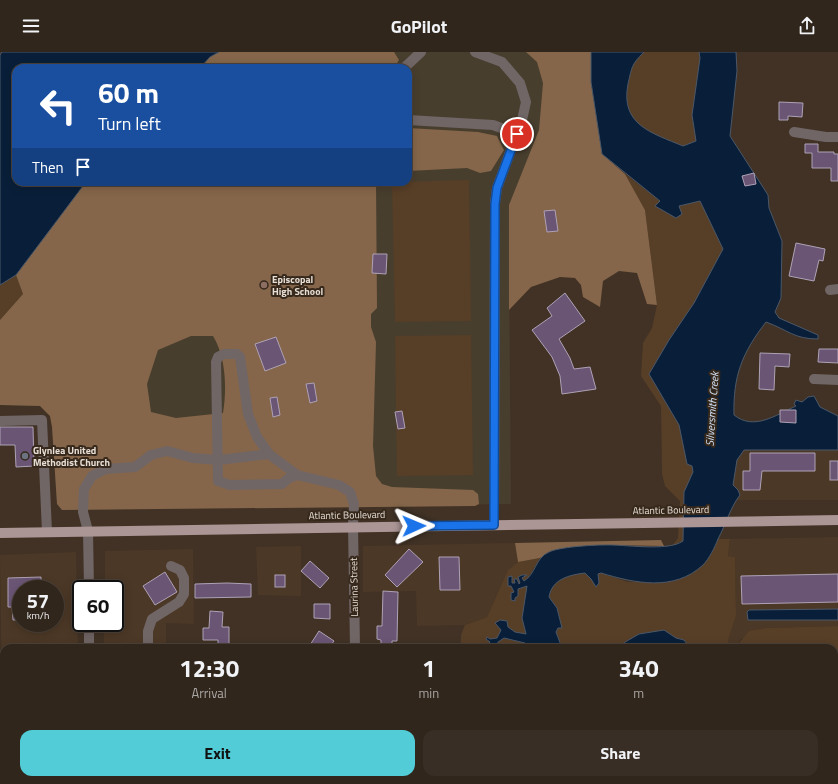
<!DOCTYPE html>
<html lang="en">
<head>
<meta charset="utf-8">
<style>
  body { margin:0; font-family:"Titillium Web",sans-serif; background:#392e25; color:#f1f3f6; height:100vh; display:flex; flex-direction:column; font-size:15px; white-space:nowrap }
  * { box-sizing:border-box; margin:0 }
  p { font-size:13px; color:#a8a5a3 }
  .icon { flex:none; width:22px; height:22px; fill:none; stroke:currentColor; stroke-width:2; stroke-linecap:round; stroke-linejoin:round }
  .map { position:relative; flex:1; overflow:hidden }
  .sheet { position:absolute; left:0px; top:592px; width:838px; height:140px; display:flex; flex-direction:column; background:#31261c; border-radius:12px 12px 0 0; box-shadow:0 2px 10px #0003,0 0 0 1px #4c433b }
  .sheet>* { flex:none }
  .hud { position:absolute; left:12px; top:12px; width:400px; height:122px; border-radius:12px; box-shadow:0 2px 10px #0003,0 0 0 1px #4c433b; background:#1a4fa0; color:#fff; overflow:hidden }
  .speed { position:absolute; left:12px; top:528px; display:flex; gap:8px; font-size:20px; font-weight:700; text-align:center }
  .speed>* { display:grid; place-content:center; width:52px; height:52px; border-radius:50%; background:#31261c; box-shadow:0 2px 10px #0003,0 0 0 1px #4c433b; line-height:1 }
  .speed small { font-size:10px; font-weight:400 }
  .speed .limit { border:2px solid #111; border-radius:6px; background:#fff; color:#111 }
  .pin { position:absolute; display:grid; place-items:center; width:34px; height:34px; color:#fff; margin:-17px; border:2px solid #fff; border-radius:50%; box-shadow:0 1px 4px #0007 }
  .me { position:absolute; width:44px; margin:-22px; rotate:89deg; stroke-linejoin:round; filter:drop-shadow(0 0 3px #0008) }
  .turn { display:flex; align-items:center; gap:14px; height:84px; padding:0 20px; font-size:18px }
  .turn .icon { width:52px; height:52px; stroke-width:2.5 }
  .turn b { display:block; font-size:28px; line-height:34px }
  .then { display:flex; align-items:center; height:38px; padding:0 20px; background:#0003; gap:8px; font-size:15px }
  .eta { display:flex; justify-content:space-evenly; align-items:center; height:68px; text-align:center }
  .eta b { font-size:24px; font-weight:700; line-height:28px }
  .primary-button { display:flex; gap:8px; margin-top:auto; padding:8px 20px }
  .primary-button a { flex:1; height:46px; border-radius:12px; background:#52ccd6; color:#111; font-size:16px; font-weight:700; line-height:46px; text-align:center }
  .primary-button a+a { background:#392e25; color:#f1f3f6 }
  header { display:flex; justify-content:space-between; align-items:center; height:52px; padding:0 20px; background:#31261c; font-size:18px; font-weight:700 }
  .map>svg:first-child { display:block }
</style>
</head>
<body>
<header><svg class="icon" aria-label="menu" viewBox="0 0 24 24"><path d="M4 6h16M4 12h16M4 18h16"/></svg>GoPilot<svg class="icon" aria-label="share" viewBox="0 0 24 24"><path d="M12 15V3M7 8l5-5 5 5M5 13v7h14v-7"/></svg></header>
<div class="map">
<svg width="838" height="732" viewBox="0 0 838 732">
  <rect width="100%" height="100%" fill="#413225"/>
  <g fill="#4c3826" fill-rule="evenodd">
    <path d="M744 398H838V448H737L740 443 733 433 737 408Z"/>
    <path d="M838 485V574L767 576 741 587 735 596H727L729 585 736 564 735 505 728 504 730 487Z"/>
    <path d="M515 491 518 510 508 518 487 565 465 573 417 574 416 539 363 540V494Z"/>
    <path d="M301 494V544L258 543 256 495Z"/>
    <path d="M193 497 194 572 166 571V596H104V571H115V537H105V499Z"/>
    <path d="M76 500 78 596H4V650H2L0 503ZM21 537H55V571H21Z"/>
  </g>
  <path fill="#483e2e" d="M219 0H591V30L602 102 625 122 509 208 511 452 62 458 57 452 52 375 50 364 40 354 0 353V268L23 242 16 223 86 130H408V16H200Z"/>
  <g fill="#573e27">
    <path d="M644 0H699L700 6 692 63 696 89 683 94C652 81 620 73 628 32 632 15 631 13 644 0Z"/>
    <path d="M625 122 660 149 656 154H679L700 149 723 197 694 251 669 288 649 322 679 373 687 412 692 414 693 420 684 440 683 489 672 494 678 486 680 449 665 434 662 422 661 354 641 324 643 291 652 276 657 253 645 158Z"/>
    <path d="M469 128 471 269 395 270 392 130Z"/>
    <path d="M16 223 23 242 0 268V233Z"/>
    <path d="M471 283 473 423 397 424 395 284Z"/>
    <path d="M718 487H730L728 504 735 505 736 564 729 585 727 596H690L684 588 676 586 663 578 639 582 615 596H562L556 580 558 576 562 575 557 556 549 545C552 527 569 523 585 521L599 531 598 522 601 521 628 530 670 529 687 523 703 513Z"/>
    <path d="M540 506 528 526 524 529 522 526 525 524 521 523 520 531H512L515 546 518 537 527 534 522 566 526 582 515 580 508 575 501 578 497 586 490 587 489 593 486 595H497L498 590 503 586 525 591 523 596H461V583L465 573 487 565 508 518 518 510Z"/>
    <path d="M838 574V717L834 716V596H735L749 579 767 576Z"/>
    <path d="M466 728H542L539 732H465Z"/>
    <path d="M554 728H684L686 732H548Z"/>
    <path d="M693 728H759L742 732H697L693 731Z"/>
  </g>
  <g fill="#85664a" fill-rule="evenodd">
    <path d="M219 0H394L399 8 394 16H200L210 5Z"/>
    <path d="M526 0H591V30L602 102 625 122 645 158 657 253 647 252 637 221 619 219 603 229 600 255 583 245 581 233 575 226 560 225 531 235 509 258V153L539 78 543 31 537 10Z"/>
    <path d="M408 76 478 80 497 84 504 98 491 119 480 121 467 116 408 119Z"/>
    <path d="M86 130H376L377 256 371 262V275L376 290 373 394 376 424 382 432 392 435 473 438 478 442 479 452 475 454 62 458 57 452 52 375 50 364 40 354 0 353V268L23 242 16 223ZM191 284H213C226 305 227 337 223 361L176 366 151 360 147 332 158 298Z"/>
    <path d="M661 488 664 494 604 493 555 498 540 506 518 510 515 491Z"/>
  </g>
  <g fill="#091f39" stroke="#4c5868">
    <path d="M2 0H219L210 5 200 16H16V130H86L16 223 0 233V3Z"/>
    <path d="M591 0H644C631 13 632 15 628 32 620 73 652 81 683 94L696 89 692 63 700 6 699 0H736L737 19 730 84 768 143 769 156 782 189 781 246 775 260 779 266 818 283V287C794 287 788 278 766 270 742 301 733 324 734 363 754 379 776 363 796 354L794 352 796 348 802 350 808 345 814 344 820 355 838 364V398H744L737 408 733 433 738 438 740 443C730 456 726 472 718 487 715 495 709 507 703 513 674 540 634 531 601 521L598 522 599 531 596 535 591 527 585 521C569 523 552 527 549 545L557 556 562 576H558L556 580 562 596H523L525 591 504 586 498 590 497 595 485 596 490 590 486 587 487 585 490 587 497 586 501 578 495 571 500 568 507 569 508 575 515 580 526 582 522 566 527 534 518 537V544L515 546V549L511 548V541L514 540 511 534H508V525L512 524V531H515L514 527H517L519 532 520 531 518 525 522 523H527L522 526 524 529C536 522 535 506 549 500 559 495 592 493 604 493 623 492 668 500 683 489L684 440 693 420 692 414 687 412 679 373 649 322 669 288 694 251 723 197 700 149 679 154 682 162 676 166 655 154 660 149 602 102 591 30Z"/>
    <path d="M838 557V568H748L747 560 749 558Z"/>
    <path d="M664 578 676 586 684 588 690 596H615L639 582Z"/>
    <path d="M834 716 838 717V732H742L759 728H834Z"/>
  </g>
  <g fill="#6b5575" stroke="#aea2b5">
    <path d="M779 50 803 51 802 65 788 64V68H779Z"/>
    <path d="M805 92H818V100H834V102H838V129H831V116H812V101H805Z"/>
    <path d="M754 121 756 132 745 134 742 124Z"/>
    <path d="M555 158 558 179 547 180 544 159Z"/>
    <path d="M796 191 825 197 823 209 819 208 814 229 789 224Z"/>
    <path d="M373 202H387L386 222 372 221Z"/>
    <path d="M565 241 585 269 559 287 570 306 574 317 590 315 596 337 562 342 560 324 552 305 532 278 552 264 547 256Z"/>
    <path d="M276 285 286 311 265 319 255 292Z"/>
    <path d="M819 297H838V311L818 310Z"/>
    <path d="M760 301 790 302 789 315 775 314 774 338 759 337Z"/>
    <path d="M314 331 317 349 310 351 306 332Z"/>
    <path d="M277 345 280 363 273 365 270 346Z"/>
    <path d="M780 358H796V371L780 370Z"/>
    <path d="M402 359 405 376 398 377 395 360Z"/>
    <path d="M0 375H33L34 414 16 415 15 393H0Z"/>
    <path d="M750 401H815V419H762L760 438H743V419H750Z"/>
    <rect x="830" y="409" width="8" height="19"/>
    <path d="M409 497 423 510 397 535 385 523Z"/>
    <path d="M439 505H459L460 538H440Z"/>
    <path d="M310 509 329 526 320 536 301 519Z"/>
    <path d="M165 520 177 540 155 553 143 534Z"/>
    <path d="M838 522V550L742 552 741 524Z"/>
    <rect x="275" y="523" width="10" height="12"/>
    <path d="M41 525V537H21V568H13L12 555H8V526Z"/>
    <path d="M227 531 251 532V545L195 546V532Z"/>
    <path d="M383 539 398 540 397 589H392V596H381V588L377 587V574H382Z"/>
    <path d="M314 552H330V567L314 566Z"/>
    <path d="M210 559 223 560 222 575H229V594H218V588H203V576H209Z"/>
    <path d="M319 579 334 589 329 596H315L310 593Z"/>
  </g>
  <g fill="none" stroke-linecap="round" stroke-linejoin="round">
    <g stroke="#716666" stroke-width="10">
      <path d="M475 0 502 10 520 31 526 50 522 68 497 136 495 151 494 473"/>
      <path d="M404 16 421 0"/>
      <path d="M408 68 493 73 517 82"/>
      <path d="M794 80 826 85H838"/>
      <path d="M830 238 838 237"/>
      <path d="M814 327 838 328"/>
      <path d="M0 369 42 368 47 480"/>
      <path d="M297 423 289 426 282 432 230 433 218 429 216 310 218 305 224 302H237L240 305 248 362 257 385 269 402 297 423 339 433 350 440 354 452 353 474 355 596"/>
      <path d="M89 537 88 479 83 460 84 437 92 424 105 417 135 415 151 403 167 399 193 406 219 408 269 402"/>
      <path d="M89 571V596"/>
      <path d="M148 596V579L152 567 179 550 184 542V526L180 518 171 514"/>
      <path d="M0 660H4"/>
      <path d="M91 728V732"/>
      <path d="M219 728V732"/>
      <path d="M357 728V732"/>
    </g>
    <path stroke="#ab9595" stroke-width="10" d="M0 481 838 468"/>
  </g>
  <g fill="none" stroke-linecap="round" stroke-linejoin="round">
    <defs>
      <path id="route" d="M414 474 494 473 495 152 497 136 517 82"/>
    </defs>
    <use href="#route" stroke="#114b97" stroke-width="10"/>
    <use href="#route" stroke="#1a73e8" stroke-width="7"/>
  </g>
  <circle fill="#8d6e63" stroke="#36281b" stroke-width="1.5" cx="264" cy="233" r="4"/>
  <circle fill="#6b7280" stroke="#36281b" stroke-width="1.5" cx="25" cy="404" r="4"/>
  <g text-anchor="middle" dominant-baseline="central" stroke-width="4" stroke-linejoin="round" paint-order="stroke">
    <g font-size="10" font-weight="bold" fill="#e7ded5" stroke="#36281b" text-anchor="start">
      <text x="272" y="227">Episcopal<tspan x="272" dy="12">High School</tspan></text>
      <text x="33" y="398">Glynlea United<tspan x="33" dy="12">Methodist Church</tspan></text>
    </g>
    <g font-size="10" fill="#e7ded5" stroke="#36281b">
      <text transform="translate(671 458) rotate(-1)">Atlantic Boulevard</text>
      <text transform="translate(347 463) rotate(-1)">Atlantic Boulevard</text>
      <text transform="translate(354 535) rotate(-91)">Laurina Street</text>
    </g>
    <g font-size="11" font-style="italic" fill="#d2e3f8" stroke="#36281b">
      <text transform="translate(712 357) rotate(-86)">Silversmith Creek</text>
    </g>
  </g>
</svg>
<div class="speed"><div>57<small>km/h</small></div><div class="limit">60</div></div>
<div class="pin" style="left:517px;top:82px;background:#d93025"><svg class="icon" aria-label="arrive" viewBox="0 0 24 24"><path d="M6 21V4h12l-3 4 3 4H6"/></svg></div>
<svg class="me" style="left:414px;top:474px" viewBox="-20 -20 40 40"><path d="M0-17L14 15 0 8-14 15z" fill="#1a73e8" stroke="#fff" stroke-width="4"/></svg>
<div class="hud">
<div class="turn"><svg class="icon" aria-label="left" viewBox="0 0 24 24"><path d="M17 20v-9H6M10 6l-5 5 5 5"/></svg><div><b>60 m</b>Turn left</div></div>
<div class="then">Then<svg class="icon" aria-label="arrive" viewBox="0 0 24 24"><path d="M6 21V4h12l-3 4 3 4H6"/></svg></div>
</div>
<section class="sheet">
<div class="eta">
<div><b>12:30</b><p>Arrival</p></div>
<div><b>1</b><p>min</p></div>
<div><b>340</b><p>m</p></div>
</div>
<div class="primary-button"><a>Exit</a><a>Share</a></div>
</section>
</div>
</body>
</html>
